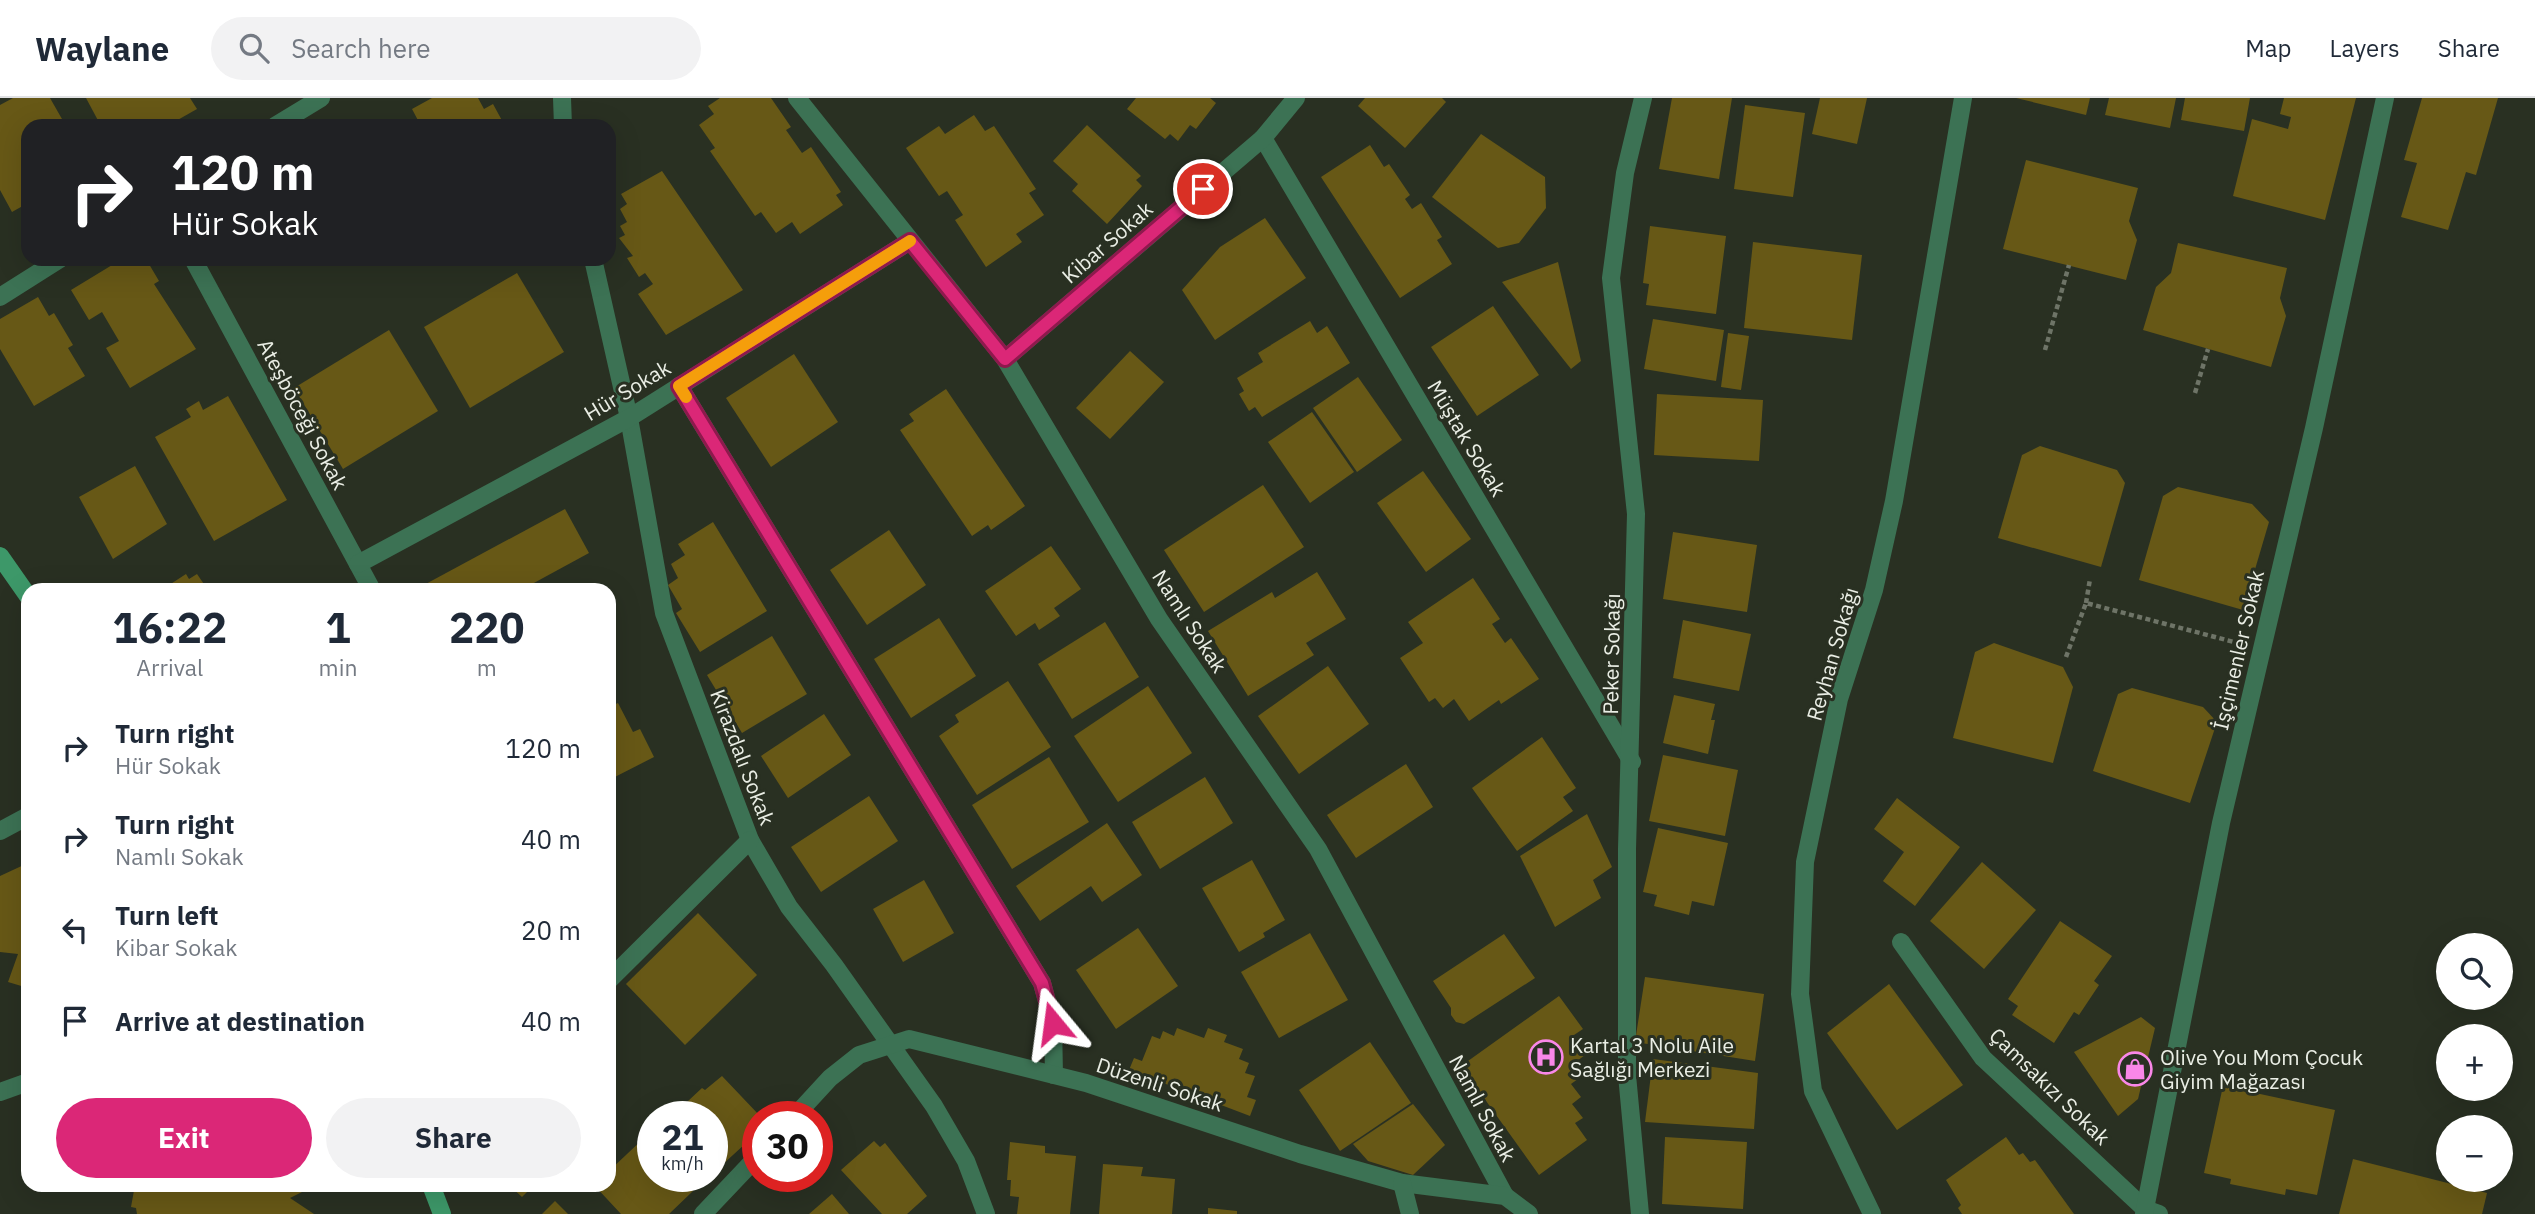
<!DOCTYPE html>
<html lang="en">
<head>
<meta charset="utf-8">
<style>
  body { margin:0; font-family:"IBM Plex Sans",sans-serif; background:#f2f2f3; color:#1f2937; height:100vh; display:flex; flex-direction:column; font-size:26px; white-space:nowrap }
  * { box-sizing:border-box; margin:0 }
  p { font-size:23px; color:#747a83 }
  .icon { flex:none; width:38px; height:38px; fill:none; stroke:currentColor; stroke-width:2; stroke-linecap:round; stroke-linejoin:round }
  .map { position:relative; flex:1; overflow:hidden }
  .details { position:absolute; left:21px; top:485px; width:595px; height:609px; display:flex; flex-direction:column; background:#fff; border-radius:21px; box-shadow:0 7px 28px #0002 }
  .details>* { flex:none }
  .banner { position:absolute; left:21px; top:21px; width:595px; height:147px; border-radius:21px; box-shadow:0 7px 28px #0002; background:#202124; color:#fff; overflow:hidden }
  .controls { position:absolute; left:2436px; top:835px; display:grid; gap:14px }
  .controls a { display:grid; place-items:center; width:77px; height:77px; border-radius:50%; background:#fff; box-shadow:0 7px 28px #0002; font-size:35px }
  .speed { position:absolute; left:637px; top:1003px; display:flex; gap:14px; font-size:35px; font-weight:700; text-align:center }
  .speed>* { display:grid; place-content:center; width:91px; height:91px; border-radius:50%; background:#fff; box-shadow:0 7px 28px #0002; line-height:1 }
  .speed small { font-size:18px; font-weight:400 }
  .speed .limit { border:10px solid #d22; background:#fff; color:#111 }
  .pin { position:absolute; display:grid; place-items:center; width:60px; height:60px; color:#fff; margin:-30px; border:4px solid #fff; border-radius:50%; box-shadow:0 2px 7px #0007 }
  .me { position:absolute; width:77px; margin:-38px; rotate:344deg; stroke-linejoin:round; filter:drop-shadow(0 0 5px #0008) }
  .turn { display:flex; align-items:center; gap:24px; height:147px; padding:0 35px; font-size:32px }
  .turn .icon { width:91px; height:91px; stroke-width:2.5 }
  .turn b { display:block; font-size:49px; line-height:60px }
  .eta { display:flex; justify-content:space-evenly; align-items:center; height:119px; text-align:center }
  .eta b { font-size:42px; font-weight:800; line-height:49px }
  .cta { display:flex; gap:14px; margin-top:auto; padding:14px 35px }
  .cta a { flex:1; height:80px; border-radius:42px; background:#db2777; color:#fff; font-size:28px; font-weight:800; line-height:80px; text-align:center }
  .cta a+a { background:#f2f2f3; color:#1f2937 }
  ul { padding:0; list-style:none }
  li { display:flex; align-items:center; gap:21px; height:91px; padding:0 35px }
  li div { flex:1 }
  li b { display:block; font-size:26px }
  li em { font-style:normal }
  header { display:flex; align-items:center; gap:42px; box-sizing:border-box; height:98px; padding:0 35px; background:#fff; border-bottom:2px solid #e0e1e3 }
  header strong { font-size:33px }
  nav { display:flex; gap:38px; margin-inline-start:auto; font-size:24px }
  .search { width:490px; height:63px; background:#f2f2f3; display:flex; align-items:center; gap:18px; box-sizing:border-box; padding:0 24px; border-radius:38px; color:#747a83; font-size:26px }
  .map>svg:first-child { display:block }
</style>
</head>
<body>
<header>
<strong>Waylane</strong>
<div class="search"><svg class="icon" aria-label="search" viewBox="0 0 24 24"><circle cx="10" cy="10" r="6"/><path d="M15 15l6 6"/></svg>Search here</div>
<nav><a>Map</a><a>Layers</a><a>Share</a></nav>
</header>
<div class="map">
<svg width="2535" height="1116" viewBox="0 0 2535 1116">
  <rect width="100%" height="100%" fill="#293022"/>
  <g fill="#675816">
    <path d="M13 0H50L66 28H28V105L12 114 0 92V7Z"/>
    <path d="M86 0H190L197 11 167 28H101Z"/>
    <path d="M432 0H478L484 11 493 6 505 28H421L412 11Z"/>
    <path d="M720 0H771L791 29 786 32 802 55 811 49 841 94 836 97 843 107 800 136 792 124 776 135 761 114 755 118 710 53 715 50 699 27 714 16 708 8Z"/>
    <path d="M1136 0H1210L1216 5 1196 31 1190 27 1178 43 1170 36 1165 41 1127 11Z"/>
    <path d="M1365 0H1442L1446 4 1405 50 1358 8Z"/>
    <path d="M1672 0H1732L1719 81 1659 71Z"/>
    <path d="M1820 0H1867L1857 46 1812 36Z"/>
    <path d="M2016 0H2090L2086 17Z"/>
    <path d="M2109 0H2176L2170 30 2105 17Z"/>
    <path d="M2185 0H2250L2244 33 2181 22Z"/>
    <path d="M2284 0H2356L2325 122 2233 98 2252 21 2288 31 2291 19 2280 16Z"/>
    <path d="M2422 0H2498L2476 77 2466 74 2448 132 2401 119 2417 65 2404 62Z"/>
    <path d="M1745 7 1805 15 1793 99 1734 91Z"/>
    <path d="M974 17 985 33 994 28 1036 91 1029 95 1044 117 1016 136 1022 144 986 169 955 122 963 117 947 93 939 98 906 50 939 28 945 36Z"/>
    <path d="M1087 27 1141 78 1136 82 1142 88 1107 126 1072 93 1078 86 1053 63Z"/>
    <path d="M1481 36 1545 79 1546 110 1519 145 1498 150 1432 99Z"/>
    <path d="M1370 47 1384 69 1389 66 1410 97 1405 101 1412 111 1421 105 1442 139 1437 142 1452 166 1400 200 1321 79Z"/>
    <path d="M2026 62 2138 90 2129 123 2137 142 2126 182 2003 151Z"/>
    <path d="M662 73 743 192 666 237 638 196 653 186 645 175 639 179 627 160 633 158 619 140 625 137 620 128 627 124 620 111 627 106 621 96Z"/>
    <path d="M1265 120 1306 180 1215 242 1182 192 1220 149Z"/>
    <path d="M1650 128 1726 138 1716 216 1646 207 1649 186 1643 185Z"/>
    <path d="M1753 144 1862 157 1852 242 1744 230Z"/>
    <path d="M2178 145 2287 170 2280 200 2286 218 2271 269 2143 232 2156 189 2171 175Z"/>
    <path d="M122 161H146L159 183 154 186 196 251 130 290 106 250 119 243 102 214 89 222 71 192Z"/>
    <path d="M1558 164 1581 263 1571 271 1502 184Z"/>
    <path d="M517 175 564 254 470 310 424 229Z"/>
    <path d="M38 199 49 218 54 215 73 247 68 250 85 278 34 308 0 251V221Z"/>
    <path d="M1493 208 1539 277 1477 318 1431 249Z"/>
    <path d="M1653 221 1724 232 1716 283 1644 271Z"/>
    <path d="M1310 223 1317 235 1327 228 1350 265 1262 319 1255 309 1249 313 1239 296 1244 293 1237 280 1263 264 1258 255Z"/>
    <path d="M389 232 438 313 343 371 294 290Z"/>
    <path d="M1728 235 1749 238 1741 292 1721 289Z"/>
    <path d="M1130 253 1164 284 1110 341 1076 310Z"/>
    <path d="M794 256 838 324 771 369 726 300Z"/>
    <path d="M1358 279 1402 342 1357 374 1313 310Z"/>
    <path d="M946 291 1025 408 991 432 988 427 972 438 900 332 914 323 909 316Z"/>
    <path d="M1657 296 1763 302 1759 363 1654 357Z"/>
    <path d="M228 298 287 402 214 443 155 339 191 319 186 311 199 303 203 312Z"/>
    <path d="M1312 314 1354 374 1310 405 1268 344Z"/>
    <path d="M2040 348 2117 372 2125 385 2101 469 1998 440 2022 357Z"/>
    <path d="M135 368 167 426 113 461 79 399Z"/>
    <path d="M1423 373 1471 441 1426 474 1377 405Z"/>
    <path d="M1263 387 1304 449 1204 514 1164 452Z"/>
    <path d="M2178 389 2252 406 2269 424 2243 512 2139 482 2163 398Z"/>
    <path d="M565 411 589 455 521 492H424L422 488Z"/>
    <path d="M713 424 767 513 700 554 676 515 682 511 668 487 678 480 671 466 685 457 678 446Z"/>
    <path d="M889 432 926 487 867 527 830 472Z"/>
    <path d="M1673 434 1757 447 1747 514 1663 501Z"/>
    <path d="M1051 448 1081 491 1054 510 1060 518 1039 532 1035 525 1016 538 985 493Z"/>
    <path d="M1317 474 1346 521 1306 545 1314 557 1248 598 1208 533 1272 494 1275 500Z"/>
    <path d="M186 476 189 481 197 476 208 492H151L160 486 163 491Z"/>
    <path d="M1473 480 1500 521 1492 526 1505 545 1511 540 1539 581 1501 606 1499 602 1469 623 1454 601 1443 610 1435 600 1429 604 1400 560 1423 545 1408 524Z"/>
    <path d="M939 520 976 578 911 620 874 561Z"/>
    <path d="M1683 522 1751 536 1739 593 1673 580Z"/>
    <path d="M1105 524 1139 579 1072 621 1038 566Z"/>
    <path d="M772 538 807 596 742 635 707 577Z"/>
    <path d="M1994 545 2063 569 2073 589 2053 665 1953 640 1975 554Z"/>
    <path d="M1328 568 1369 626 1299 676 1258 618Z"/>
    <path d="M1008 583 1051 649 977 697 939 638 959 624 955 617Z"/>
    <path d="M1148 588 1192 655 1118 704 1074 638Z"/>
    <path d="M2132 590 2203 609 2217 624 2190 705 2093 673 2118 596Z"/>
    <path d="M1674 597 1715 606 1711 622H1715L1708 656 1663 645Z"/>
    <path d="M618 605 633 634 640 631 654 659 609 682V609Z"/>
    <path d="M824 616 851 657 788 700 761 658Z"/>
    <path d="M1542 639 1576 690 1563 699 1573 713 1517 753 1472 690Z"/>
    <path d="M1663 657 1738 672 1725 738 1649 723Z"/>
    <path d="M1049 659 1089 724 1012 771 972 707Z"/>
    <path d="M1406 666 1433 709 1356 760 1327 717Z"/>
    <path d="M1205 679 1233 725 1160 771 1132 724Z"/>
    <path d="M869 698 898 743 821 794 791 749Z"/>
    <path d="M1897 700 1960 749 1915 808 1883 783 1904 754 1874 731Z"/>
    <path d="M1587 716 1612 769 1593 782 1601 800 1555 829 1520 758Z"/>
    <path d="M1107 725 1142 777 1102 804 1091 788 1040 823 1016 788Z"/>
    <path d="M1658 730 1728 745 1714 808 1692 803 1689 817 1654 808 1657 797 1643 794Z"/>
    <path d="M1252 762 1285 822 1263 835 1265 839 1239 854 1202 790Z"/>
    <path d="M1982 764 2036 812 1984 871 1930 823Z"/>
    <path d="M28 765V890L8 884 18 856 0 854V778Z"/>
    <path d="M924 782 954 835 903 864 873 811Z"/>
    <path d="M698 815 757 877 685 947 626 886Z"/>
    <path d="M2060 823 2112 858 2094 883 2099 887 2079 917 2074 914 2054 945 2012 917 2018 908 2008 901Z"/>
    <path d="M1138 830 1178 888 1116 931 1076 872Z"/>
    <path d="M1310 835 1348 902 1279 940 1241 874Z"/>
    <path d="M1504 836 1535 880 1464 926 1456 924 1451 917V910L1433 883Z"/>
    <path d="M1645 879 1764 896 1755 963 1635 944Z"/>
    <path d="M1889 886 1963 987 1897 1032 1827 935Z"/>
    <path d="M1559 898 1583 931 1571 939 1585 957 1573 966 1582 978 1571 986 1581 999 1572 1006 1583 1020 1575 1025 1587 1042 1539 1077 1461 968Z"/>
    <path d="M2141 919 2155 930 2138 1001 2118 1018 2074 954Z"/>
    <path d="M1177 930 1204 940 1208 930 1227 937 1224 944 1243 951 1239 961 1249 965 1245 975 1255 978 1247 999 1256 1002 1250 1018 1129 972 1134 960 1142 963 1152 938 1160 941 1163 933 1174 938Z"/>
    <path d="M1370 944 1411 1005 1340 1053 1299 992Z"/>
    <path d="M1653 961 1758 975 1754 1031 1645 1024Z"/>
    <path d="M722 978 760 1018 758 1034 721 1068 712 1058V1018L673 1017 702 990 705 992Z"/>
    <path d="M2223 988 2335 1012 2317 1097 2286 1091 2285 1097 2230 1086 2231 1081 2204 1075Z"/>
    <path d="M1413 1006 1445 1047 1413 1077 1368 1063 1353 1046Z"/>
    <path d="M1665 1039 1747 1044 1743 1111 1662 1106Z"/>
    <path d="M2006 1039 2019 1057 2023 1055 2030 1064 2035 1062 2074 1116H1962L1958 1110 1961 1107 1946 1082Z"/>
    <path d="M644 1040 653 1049V1078H680L693 1093 669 1116H621L594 1087H609V1073Z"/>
    <path d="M874 1043 880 1049 885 1045 927 1098 907 1116H882L841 1072Z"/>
    <path d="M1010 1044 1045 1048V1055L1076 1058 1070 1116H1017L1019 1099 1010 1098 1011 1082H1007Z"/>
    <path d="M2353 1061 2487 1095 2482 1116H2339Z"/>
    <path d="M1103 1066 1143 1069 1141 1078 1175 1081 1172 1116H1099Z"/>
    <path d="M135 1087H308L304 1093 290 1100 314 1116H137L136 1110 131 1109Z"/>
    <path d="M509 1087H534L522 1099Z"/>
    <path d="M832 1096 849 1116H809Z"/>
    <path d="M555 1103 568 1116H542Z"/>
    <path d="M1208 1110 1237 1113V1116H1208Z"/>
  </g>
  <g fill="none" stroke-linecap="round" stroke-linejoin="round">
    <g stroke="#6e7467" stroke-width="4.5" stroke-dasharray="5 3.5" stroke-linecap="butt">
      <path d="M2045 252 2069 167"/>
      <path d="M2195 295 2208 251"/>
      <path d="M2086 505 2090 481"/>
      <path d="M2066 559 2086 505 2234 544"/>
    </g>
    <path stroke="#3c7254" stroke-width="18" d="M0 733 28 718"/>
    <g stroke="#3c7254" stroke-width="18">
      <path d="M562 0 563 28"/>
      <path d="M797 0 1005 261 1159 521 1318 751 1505 1098"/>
      <path d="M275 28 321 0"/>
      <path d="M1263 40 1632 664"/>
      <path d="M193 161 372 492"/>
      <path d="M593 161 629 320 664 515 750 742 789 809 834 867 934 1008 966 1063 986 1116"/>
      <path d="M0 199 60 161"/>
      <path d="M1005 261 1263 40 1296 0"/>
      <path d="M679 288 1042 885 1053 925 1054 977"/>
      <path d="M358 466 629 320 910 143"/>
      <path d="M1901 844 1983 960 2145 1111 2159 1116"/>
      <path d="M609 882 750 742"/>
      <path d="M0 994 28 984"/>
      <path d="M795 1018 830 980 859 957 909 941 1086 985 1300 1056 1402 1085 1505 1098 1529 1116"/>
      <path d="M1402 1085 1410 1116"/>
      <path d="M703 1116 758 1058"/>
      <path d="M1640 1116 1627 977V751L1636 416 1611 180 1625 75 1643 0"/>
      <path d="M1872 1116 1813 993 1800 896 1805 764 1839 601 1874 492 1894 403 1963 0"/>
      <path d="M2144 1116 2221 725 2314 330 2385 0"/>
    </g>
    <g stroke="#3d9869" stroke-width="18">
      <path d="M0 458 28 498"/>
      <path d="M431 1087 442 1116"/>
    </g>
  </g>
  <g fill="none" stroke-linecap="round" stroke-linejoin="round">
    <defs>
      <path id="route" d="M1053 925 1042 885 679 288 910 143 1005 261 1203 91"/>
    </defs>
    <use href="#route" stroke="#8e194d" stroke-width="18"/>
    <use href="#route" stroke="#db2777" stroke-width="12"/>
    <path stroke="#f59e0b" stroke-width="12" d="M686 299 679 288 910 143"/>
  </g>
  <defs>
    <symbol id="hospital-ring" viewBox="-11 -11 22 22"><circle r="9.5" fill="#293022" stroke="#f987e8" stroke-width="1.5"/><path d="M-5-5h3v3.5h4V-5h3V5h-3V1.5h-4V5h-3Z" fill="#f987e8"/></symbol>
    <symbol id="shop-ring" viewBox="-11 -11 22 22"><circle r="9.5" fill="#293022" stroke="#f987e8" stroke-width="1.5"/><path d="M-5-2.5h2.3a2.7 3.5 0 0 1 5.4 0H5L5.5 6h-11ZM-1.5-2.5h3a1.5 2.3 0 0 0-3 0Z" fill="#f987e8"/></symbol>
  </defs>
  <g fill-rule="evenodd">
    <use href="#hospital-ring" x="1527" y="940" width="38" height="38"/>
    <use href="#shop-ring" x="2116" y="952" width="38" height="38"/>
  </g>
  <g text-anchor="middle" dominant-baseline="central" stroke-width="6" stroke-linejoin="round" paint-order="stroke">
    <g font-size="21" fill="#eaeee5" stroke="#293022">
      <text transform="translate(1107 144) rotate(-41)">Kibar Sokak</text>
      <text transform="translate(627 292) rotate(-31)">Hür Sokak</text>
      <text transform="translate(303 316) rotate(62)">Ateşböceği Sokak</text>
      <text transform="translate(1467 340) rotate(59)">Müştak Sokak</text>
      <text transform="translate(1190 523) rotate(57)">Namlı Sokak</text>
      <text transform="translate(2238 552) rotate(-77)">İşçimenler Sokak</text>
      <text transform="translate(1611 556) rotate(-89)">Peker Sokağı</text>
      <text transform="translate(1832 556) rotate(-74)">Reyhan Sokağı</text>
      <text transform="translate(743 659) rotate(69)">Kirazdalı Sokak</text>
      <text transform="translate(1160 986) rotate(18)">Düzenli Sokak</text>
      <text transform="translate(2050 988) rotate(44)">Çamsakızı Sokak</text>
      <text transform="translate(1483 1010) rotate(62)">Namlı Sokak</text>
    </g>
    <g font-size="21" fill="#eaeee5" stroke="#293022" text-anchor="start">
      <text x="1570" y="947">Kartal 3 Nolu Aile<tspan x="1570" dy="24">Sağlığı Merkezi</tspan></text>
      <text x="2160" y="959">Olive You Mom Çocuk<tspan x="2160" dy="24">Giyim Mağazası</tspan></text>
    </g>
  </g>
</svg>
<div class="controls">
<a><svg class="icon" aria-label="search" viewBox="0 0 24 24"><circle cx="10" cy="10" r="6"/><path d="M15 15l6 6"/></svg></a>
<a>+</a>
<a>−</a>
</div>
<div class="speed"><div>21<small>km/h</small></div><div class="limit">30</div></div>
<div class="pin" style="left:1203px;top:91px;background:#d93025"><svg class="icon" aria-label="arrive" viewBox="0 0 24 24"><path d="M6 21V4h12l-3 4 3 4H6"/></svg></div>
<svg class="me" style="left:1053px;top:925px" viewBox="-20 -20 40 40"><path d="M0-17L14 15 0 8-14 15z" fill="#db2777" stroke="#fff" stroke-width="4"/></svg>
<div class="banner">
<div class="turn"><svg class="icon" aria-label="right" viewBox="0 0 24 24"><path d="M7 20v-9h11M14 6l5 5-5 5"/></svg><div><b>120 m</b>Hür Sokak</div></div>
</div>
<section class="details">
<div class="eta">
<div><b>16:22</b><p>Arrival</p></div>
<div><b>1</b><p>min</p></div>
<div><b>220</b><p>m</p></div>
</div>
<ul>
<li><svg class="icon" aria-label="right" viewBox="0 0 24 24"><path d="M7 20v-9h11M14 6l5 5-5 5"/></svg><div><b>Turn right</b><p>Hür Sokak</p></div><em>120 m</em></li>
<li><svg class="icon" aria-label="right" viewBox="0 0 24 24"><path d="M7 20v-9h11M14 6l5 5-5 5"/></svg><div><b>Turn right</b><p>Namlı Sokak</p></div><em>40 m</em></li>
<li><svg class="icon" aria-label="left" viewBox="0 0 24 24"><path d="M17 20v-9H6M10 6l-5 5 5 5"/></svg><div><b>Turn left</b><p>Kibar Sokak</p></div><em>20 m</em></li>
<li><svg class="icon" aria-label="arrive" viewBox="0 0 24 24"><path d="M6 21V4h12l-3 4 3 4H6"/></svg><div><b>Arrive at destination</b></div><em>40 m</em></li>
</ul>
<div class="cta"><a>Exit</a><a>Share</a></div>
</section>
</div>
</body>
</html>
